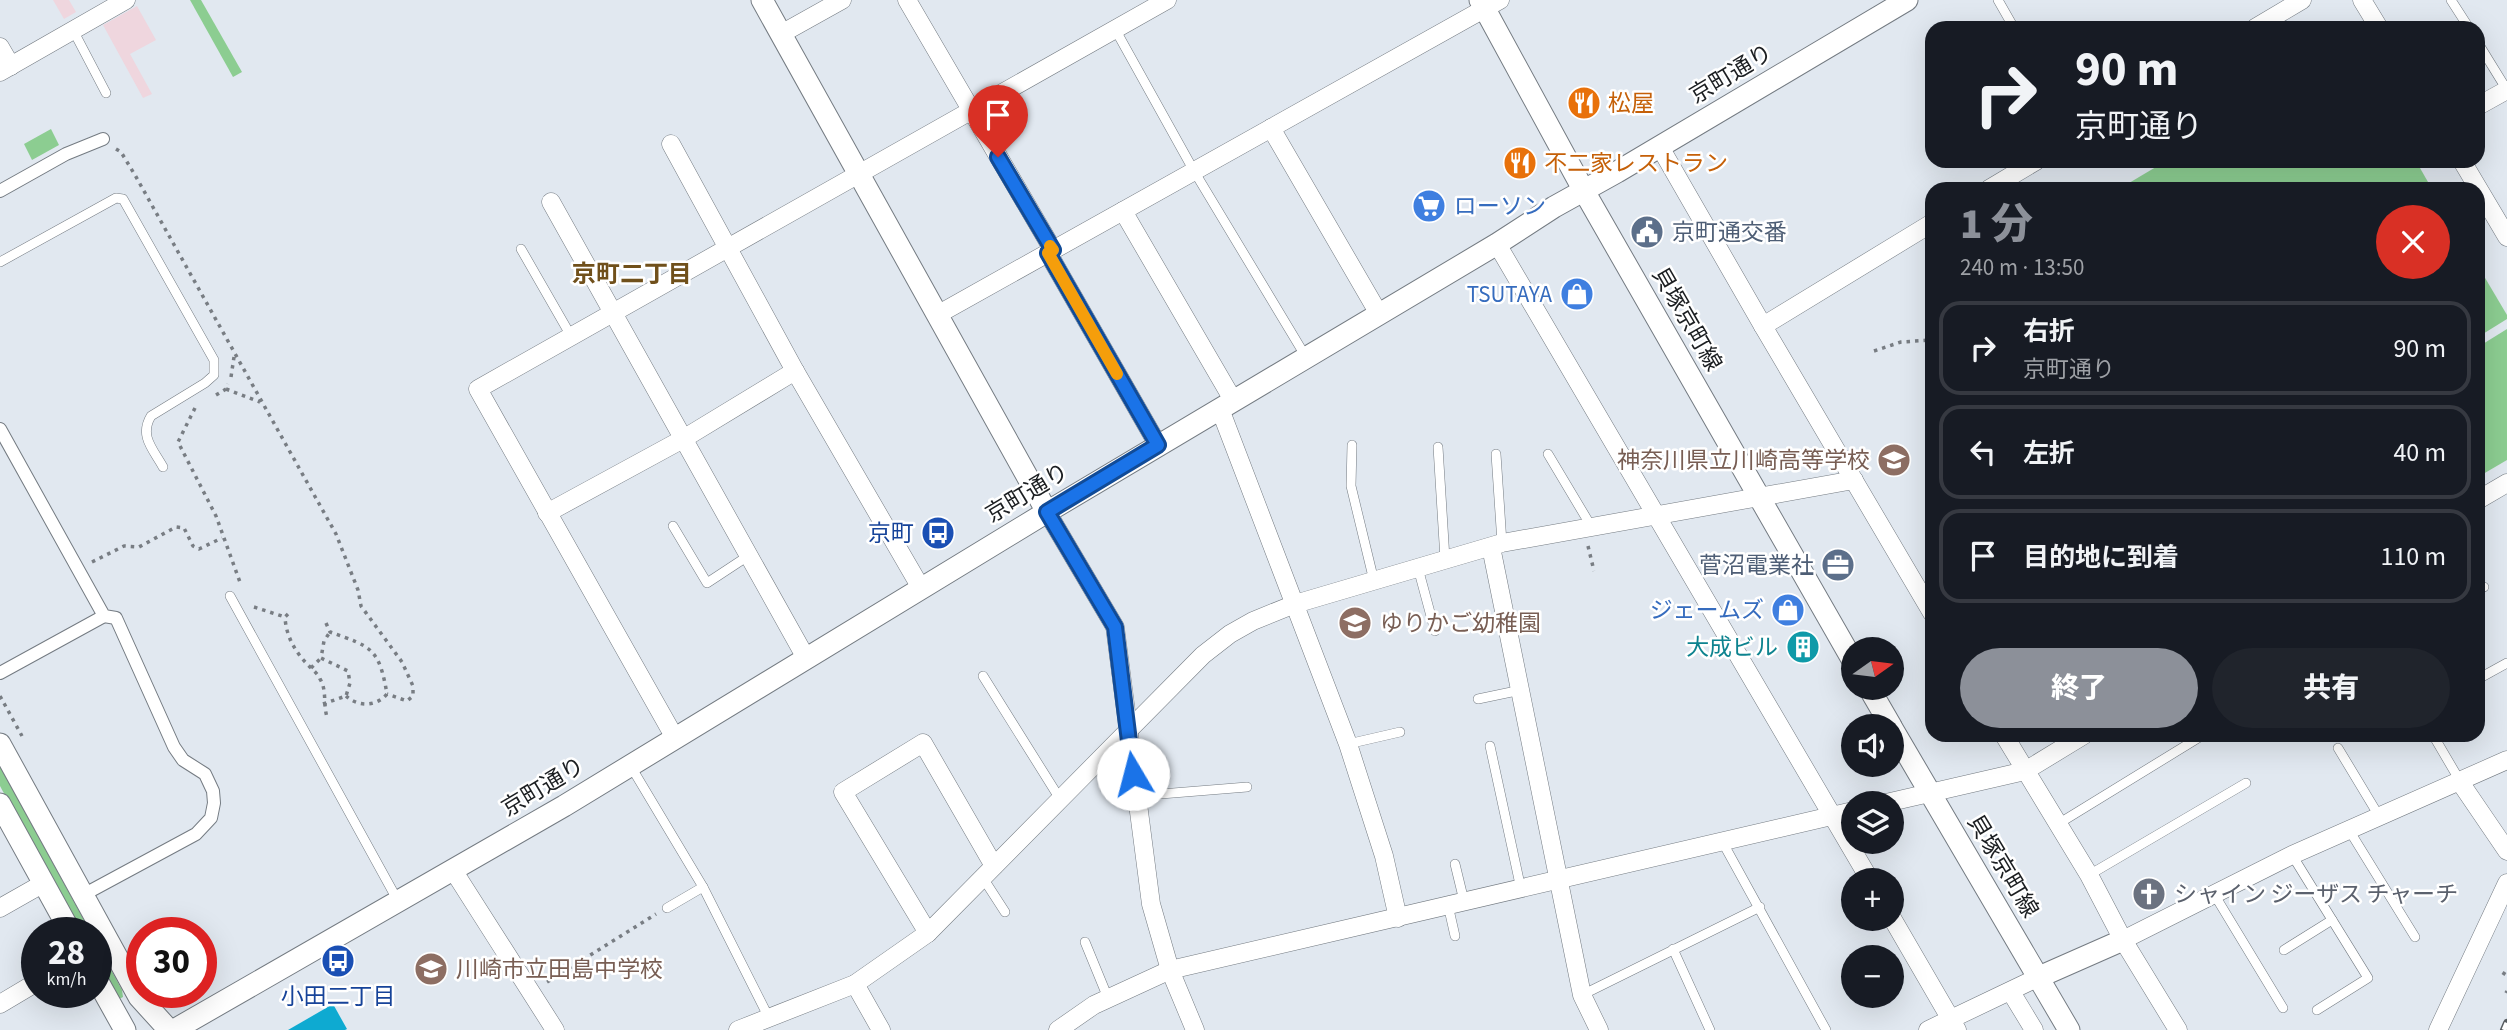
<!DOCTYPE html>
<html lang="ja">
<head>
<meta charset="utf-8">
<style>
  body { margin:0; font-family:"Source Sans 3","Noto Sans JP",sans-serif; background:#20242c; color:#f1f3f6; height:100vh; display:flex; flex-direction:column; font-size:26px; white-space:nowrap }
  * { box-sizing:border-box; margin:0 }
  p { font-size:23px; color:#9ea1a6 }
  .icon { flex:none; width:38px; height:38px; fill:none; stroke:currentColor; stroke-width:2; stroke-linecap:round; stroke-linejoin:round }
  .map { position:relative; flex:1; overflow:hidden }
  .side { position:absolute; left:1925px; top:182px; width:560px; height:560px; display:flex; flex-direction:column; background:#171b24; border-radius:21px; box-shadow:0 7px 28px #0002 }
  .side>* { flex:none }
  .hud { position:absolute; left:1925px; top:21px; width:560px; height:147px; border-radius:21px; box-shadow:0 7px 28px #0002; background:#171b24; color:#f1f3f6; overflow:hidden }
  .needle { width:46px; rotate:76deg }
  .buttons { position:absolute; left:1841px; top:637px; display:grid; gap:14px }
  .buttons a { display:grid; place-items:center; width:63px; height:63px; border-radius:50%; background:#171b24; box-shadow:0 7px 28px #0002; font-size:35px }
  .speed { position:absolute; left:21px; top:917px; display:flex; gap:14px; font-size:35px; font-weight:700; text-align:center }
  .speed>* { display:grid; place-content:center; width:91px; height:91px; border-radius:50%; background:#171b24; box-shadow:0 7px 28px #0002; line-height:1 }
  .speed small { font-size:18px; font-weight:400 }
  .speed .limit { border:10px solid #d22; background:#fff; color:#111 }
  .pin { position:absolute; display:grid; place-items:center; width:60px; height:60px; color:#fff; margin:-72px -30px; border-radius:50% 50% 50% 0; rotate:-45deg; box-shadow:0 0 7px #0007 }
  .pin .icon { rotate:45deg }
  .me { position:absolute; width:77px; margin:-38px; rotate:352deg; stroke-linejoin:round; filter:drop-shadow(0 0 5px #0008) }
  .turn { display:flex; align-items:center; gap:24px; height:147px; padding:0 35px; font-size:32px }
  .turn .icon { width:91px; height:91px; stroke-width:2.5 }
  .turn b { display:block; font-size:49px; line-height:60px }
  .round { display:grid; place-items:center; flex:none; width:74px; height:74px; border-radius:37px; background:#20242c }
  .overview { display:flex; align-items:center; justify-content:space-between; height:119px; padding:0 35px }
  h1 { font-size:42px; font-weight:800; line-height:52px; color:#8c9099 }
  .cta { display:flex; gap:14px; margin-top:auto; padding:14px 35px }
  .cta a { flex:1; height:80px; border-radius:42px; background:#8c9099; color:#fff; font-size:28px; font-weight:800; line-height:80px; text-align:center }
  .cta a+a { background:#20242c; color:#f1f3f6 }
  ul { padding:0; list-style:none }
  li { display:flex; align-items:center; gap:21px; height:94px; margin:0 14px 10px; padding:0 21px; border:4px solid #363941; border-radius:21px }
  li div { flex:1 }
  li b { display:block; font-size:26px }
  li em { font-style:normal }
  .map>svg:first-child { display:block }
</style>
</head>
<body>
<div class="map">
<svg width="2507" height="1030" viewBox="0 0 2507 1030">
  <rect width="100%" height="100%" fill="#e1e8f0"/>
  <g fill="#efd6de">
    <path d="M53 0H69L76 12 64 19Z"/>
    <path d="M137 6 156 40 130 54 152 94 143 98 103 25Z"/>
  </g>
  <g fill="#8ccd91">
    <path d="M190 0H201L242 72 233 77Z"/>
    <path d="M51 129 59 145 32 160 24 144Z"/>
    <path d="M2166 161H2416L2432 189H2132L2129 183Z"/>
    <path d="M2478 266 2507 315V319L2478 337Z"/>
    <path d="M2507 329V460L2478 477V347Z"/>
    <path d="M0 766 91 933H79L0 786Z"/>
    <path d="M96 942 122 990 123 997 119 999 112 994 96 965Z"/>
  </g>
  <path fill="#0eaad1" d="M333 1004 347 1029 345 1030H288Z"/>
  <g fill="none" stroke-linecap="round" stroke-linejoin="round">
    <defs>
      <g id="service">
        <path d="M1998 0 2014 28"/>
        <path d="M2451 0 2469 28"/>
        <path d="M1115 29 1194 171 1306 357"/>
        <path d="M73 30 106 93"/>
        <path d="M2478 43 2507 90"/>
        <path d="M521 249 571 336"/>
        <path d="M0 262 116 198 123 199 214 360V375L205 383 151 416C139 436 153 449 163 467"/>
        <path d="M1352 445 1351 486 1374 581"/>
        <path d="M1438 447 1445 559"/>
        <path d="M1496 454 1502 543"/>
        <path d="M1548 454 1591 526"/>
        <path d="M673 526 707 583 748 556"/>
        <path d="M1418 568 1435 631"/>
        <path d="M2478 590 2484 587"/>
        <path d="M230 596 398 901"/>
        <path d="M983 676 1060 799"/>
        <path d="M2478 679 2507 663"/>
        <path d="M1478 699 1521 690"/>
        <path d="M2433 735 2460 781"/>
        <path d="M1348 744 1400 732"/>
        <path d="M1490 746 1521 889"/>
        <path d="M2338 748 2379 816"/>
        <path d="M630 765 703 887 769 1018"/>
        <path d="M1136 796 1247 787"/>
        <path d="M2058 824 2203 735"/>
        <path d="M2349 830 2415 937"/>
        <path d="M1723 843 1826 1030"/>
        <path d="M2292 855 2368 978 2317 1010"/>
        <path d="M1455 864 1464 901"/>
        <path d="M2089 875 2246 783"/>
        <path d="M983 878 1005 912"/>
        <path d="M2214 894 2283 1008"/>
        <path d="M1448 905 1455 936"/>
        <path d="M667 908 703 887"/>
        <path d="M1085 942 1108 998"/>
        <path d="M1673 949 1710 1030"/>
        <path d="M2284 950 2332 920"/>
        <path d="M1582 995 1760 907"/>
      </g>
      <g id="pedestrian">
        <path d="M0 191 66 154 103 139"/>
        <path d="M0 429 104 616 116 618 174 747 183 760 205 774 213 791 214 803 211 818 196 834 83 895"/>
        <path d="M0 673 104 616"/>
      </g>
      <g id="minor">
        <path d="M907 0 1053 250"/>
        <path d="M2362 0 2379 28"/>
        <path d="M2255 28 2302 0"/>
        <path d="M781 34 842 0"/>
        <path d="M0 47 11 66"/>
        <path d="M0 72 126 0"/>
        <path d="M2478 106 2507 90"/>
        <path d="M1271 128 1379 314"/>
        <path d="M671 144 795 371 921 588"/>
        <path d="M1660 147 1763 326 1932 613"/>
        <path d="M2462 161 2507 237"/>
        <path d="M1989 189 2036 161"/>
        <path d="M551 202 806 658"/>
        <path d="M1123 211 1233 400"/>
        <path d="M1497 244 1870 880"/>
        <path d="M1048 253 1158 445"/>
        <path d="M937 315 1500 0"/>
        <path d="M1763 326 1932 223"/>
        <path d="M1220 409 1348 744 1384 856 1398 918"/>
        <path d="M2478 500 2507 483"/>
        <path d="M1047 512 1115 627 1151 904 1170 970 1195 1030"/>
        <path d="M547 513 683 439 795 371"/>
        <path d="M1491 547 1582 995 1599 1030"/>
        <path d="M2004 735 2089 875 2123 940 2178 1030"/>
        <path d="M675 738 478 389 1167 0"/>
        <path d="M2460 782 2507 851"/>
        <path d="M1886 803 2025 771 2084 735"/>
        <path d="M453 870 555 1030"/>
        <path d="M0 908 44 883"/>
        <path d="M1892 918 1957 1030"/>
        <path d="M928 933 843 792 923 743 994 866"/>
        <path d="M2123 940 2292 855 2507 760"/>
        <path d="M855 984 881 1030"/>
        <path d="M2011 992 2034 1030"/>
        <path d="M0 1004 37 982"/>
        <path d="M738 1030 855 984 928 933 1203 655 1230 634 1253 621 1295 604 1502 543 1854 480"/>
        <path d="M1058 1030 1094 1005 1170 970 1853 811"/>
        <path d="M1928 1030 2039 977"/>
        <path d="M2438 1030 2507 883"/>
      </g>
      <g id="tertiary">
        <path d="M762 0 1047 512"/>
        <path d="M1480 0 1584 191 1853 661"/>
        <path d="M1869 688 1891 726"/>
        <path d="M1892 728 2069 1030"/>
        <path d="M0 744 139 997 169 1030"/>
        <path d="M0 804 71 933"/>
        <path d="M2039 977 2123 940"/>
        <path d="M96 978 125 1030"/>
        <path d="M174 1030 564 806 1047 512 1497 244 1554 207 1617 172 1907 0"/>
      </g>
    </defs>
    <use href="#service" stroke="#747b82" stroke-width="10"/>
    <use href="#pedestrian" stroke="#747b82" stroke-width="14"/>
    <use href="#minor" stroke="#747b82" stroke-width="19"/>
    <use href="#tertiary" stroke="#747b82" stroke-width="23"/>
    <g stroke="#787d83" stroke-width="3.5" stroke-dasharray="3.5 5" stroke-linecap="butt">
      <path d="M116 149 121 152 135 175 336 534 358 590 361 606 402 662 413 686V696L407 701 387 694"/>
      <path d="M1874 351 1901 342 1932 340"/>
      <path d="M231 377 234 357"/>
      <path d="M226 389 260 402"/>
      <path d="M216 395 226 389 228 384"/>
      <path d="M195 408 178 442 216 516 241 585"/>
      <path d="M1588 546 1594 571"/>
      <path d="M92 562 124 546 139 547 176 527 184 528 193 546 199 549 222 538"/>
      <path d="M254 607 285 617"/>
      <path d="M288 614 285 617C286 637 296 653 309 666 313 670 318 674 320 679 327 690 323 704 327 717"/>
      <path d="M326 623 330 632C372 647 379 648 387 694 376 707 358 707 346 696"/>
      <path d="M311 668 321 658"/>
      <path d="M0 696 22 736"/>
      <path d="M323 704 346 696 350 683 348 671 321 658 324 641 330 632"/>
      <path d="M2503 975 2507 969"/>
      <path d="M547 982 656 914"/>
      <path d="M2506 993 2507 991"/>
    </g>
    <use href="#service" stroke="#fff" stroke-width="9"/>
    <use href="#pedestrian" stroke="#fff" stroke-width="12"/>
    <use href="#minor" stroke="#fff" stroke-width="18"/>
    <use href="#tertiary" stroke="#fff" stroke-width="21"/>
    <defs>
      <path id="rail" d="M2504 1030 2507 1023"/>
    </defs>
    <use href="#rail" stroke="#575c60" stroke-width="8"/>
    <use href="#rail" stroke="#fff" stroke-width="5" stroke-dasharray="16" stroke-linecap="butt"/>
  </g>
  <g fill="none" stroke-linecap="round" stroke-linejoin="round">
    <defs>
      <path id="route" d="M998 157 1053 250 1048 253 1158 445 1047 512 1115 627 1133 774"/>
    </defs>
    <use href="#route" stroke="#114b97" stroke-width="18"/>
    <use href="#route" stroke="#1a73e8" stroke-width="12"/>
    <path stroke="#f59e0b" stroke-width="12" d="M1050 246 1053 250 1048 253 1117 374"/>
  </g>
  <defs>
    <symbol id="restaurant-disc" viewBox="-11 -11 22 22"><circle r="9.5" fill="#e8710a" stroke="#fff"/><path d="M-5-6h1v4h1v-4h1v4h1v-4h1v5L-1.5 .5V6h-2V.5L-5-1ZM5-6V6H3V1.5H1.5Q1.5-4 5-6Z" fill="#fff"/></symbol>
    <symbol id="supermarket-disc" viewBox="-11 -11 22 22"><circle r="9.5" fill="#3f7fe0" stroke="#fff"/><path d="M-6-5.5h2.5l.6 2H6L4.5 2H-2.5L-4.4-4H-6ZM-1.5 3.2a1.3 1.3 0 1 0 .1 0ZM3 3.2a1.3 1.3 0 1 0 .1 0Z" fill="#fff"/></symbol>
    <symbol id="civic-disc" viewBox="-11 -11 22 22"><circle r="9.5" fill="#5c6f8a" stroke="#fff"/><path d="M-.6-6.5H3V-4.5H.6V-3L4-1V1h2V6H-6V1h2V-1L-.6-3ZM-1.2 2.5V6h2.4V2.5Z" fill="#fff"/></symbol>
    <symbol id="shop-disc" viewBox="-11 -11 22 22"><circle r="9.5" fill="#3f7fe0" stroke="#fff"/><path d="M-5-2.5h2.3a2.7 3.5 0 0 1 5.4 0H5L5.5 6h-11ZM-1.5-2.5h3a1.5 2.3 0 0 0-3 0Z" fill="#fff"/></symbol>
    <symbol id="school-disc" viewBox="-11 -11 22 22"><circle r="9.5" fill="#8d6e63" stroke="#fff"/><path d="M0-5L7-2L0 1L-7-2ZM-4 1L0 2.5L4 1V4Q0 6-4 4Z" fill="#fff"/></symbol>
    <symbol id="bus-disc" viewBox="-11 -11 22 22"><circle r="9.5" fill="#1a4fb4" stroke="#fff"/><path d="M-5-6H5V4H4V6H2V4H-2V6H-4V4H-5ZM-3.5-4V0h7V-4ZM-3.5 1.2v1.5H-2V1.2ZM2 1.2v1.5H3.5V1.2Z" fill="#fff"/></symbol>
    <symbol id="office-disc" viewBox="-11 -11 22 22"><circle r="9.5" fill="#5c6f8a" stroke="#fff"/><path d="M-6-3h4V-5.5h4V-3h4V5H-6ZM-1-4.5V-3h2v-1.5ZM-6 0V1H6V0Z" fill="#fff"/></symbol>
    <symbol id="building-disc" viewBox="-11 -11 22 22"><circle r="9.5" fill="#0f9aa8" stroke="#fff"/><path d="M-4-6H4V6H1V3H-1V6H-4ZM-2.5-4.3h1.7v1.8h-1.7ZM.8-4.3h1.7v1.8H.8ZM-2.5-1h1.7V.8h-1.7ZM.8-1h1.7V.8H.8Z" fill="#fff"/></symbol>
    <symbol id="church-disc" viewBox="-11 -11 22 22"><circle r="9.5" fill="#6b7280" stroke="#fff"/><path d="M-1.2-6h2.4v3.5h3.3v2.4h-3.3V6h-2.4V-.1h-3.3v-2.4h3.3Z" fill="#fff"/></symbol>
  </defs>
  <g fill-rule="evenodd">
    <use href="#restaurant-disc" x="1565" y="84" width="38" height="38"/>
    <use href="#restaurant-disc" x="1501" y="144" width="38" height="38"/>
    <use href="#supermarket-disc" x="1410" y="187" width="38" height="38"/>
    <use href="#civic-disc" x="1628" y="213" width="38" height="38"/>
    <use href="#shop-disc" x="1558" y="275" width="38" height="38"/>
    <use href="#school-disc" x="1875" y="441" width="38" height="38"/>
    <use href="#bus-disc" x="919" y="514" width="38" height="38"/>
    <use href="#office-disc" x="1819" y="546" width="38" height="38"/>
    <use href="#shop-disc" x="1769" y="591" width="38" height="38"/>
    <use href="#school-disc" x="1336" y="604" width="38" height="38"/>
    <use href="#building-disc" x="1784" y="628" width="38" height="38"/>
    <use href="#church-disc" x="2130" y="875" width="38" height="38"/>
    <use href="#bus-disc" x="319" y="942" width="38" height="38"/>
    <use href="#school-disc" x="412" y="950" width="38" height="38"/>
  </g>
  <g text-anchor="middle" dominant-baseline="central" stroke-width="5" stroke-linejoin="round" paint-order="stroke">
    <g font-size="23" fill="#1b1e21" stroke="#fff">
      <text transform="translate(1731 74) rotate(-31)">京町通り</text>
      <text transform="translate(1687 319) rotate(60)">貝塚京町線</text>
      <text transform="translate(1027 493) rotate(-31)">京町通り</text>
      <text transform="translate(543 787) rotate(-31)">京町通り</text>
      <text transform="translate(2003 866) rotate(59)">貝塚京町線</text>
    </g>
    <g font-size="23" fill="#c56008" stroke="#fff" text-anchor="start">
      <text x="1608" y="103">松屋</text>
      <text x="1544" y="163">不二家レストラン</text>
    </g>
    <g font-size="23" fill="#366cbe" stroke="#fff" text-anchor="end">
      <text x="1454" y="206" text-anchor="start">ローソン</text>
      <text x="1552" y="294">TSUTAYA</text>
      <text x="1764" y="610">ジェームズ</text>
    </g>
    <g font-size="23" fill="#4e5e75" stroke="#fff" text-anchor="start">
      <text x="1672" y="232">京町通交番</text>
      <text x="1814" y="565" text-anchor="end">菅沼電業社</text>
    </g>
    <g font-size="23" fill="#785e54" stroke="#fff" text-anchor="start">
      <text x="1870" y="460" text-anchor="end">神奈川県立川崎高等学校</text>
      <text x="1380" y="623">ゆりかご幼稚園</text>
      <text x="456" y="969">川崎市立田島中学校</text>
    </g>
    <g font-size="23" fill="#164399" stroke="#fff" text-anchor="end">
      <text x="914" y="533">京町</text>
      <text x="338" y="996" text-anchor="middle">小田二丁目</text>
    </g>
    <g font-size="23" fill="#0d838f" stroke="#fff" text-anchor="end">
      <text x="1778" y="647">大成ビル</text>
    </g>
    <g font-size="23" fill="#5b616d" stroke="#fff" text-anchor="start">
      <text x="2174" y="894">シャイン ジーザス チャーチ</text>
    </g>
    <g font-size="24" font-weight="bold" fill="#70501b" stroke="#fff">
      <text x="632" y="274">京町二丁目</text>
    </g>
  </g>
</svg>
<div class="buttons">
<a><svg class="needle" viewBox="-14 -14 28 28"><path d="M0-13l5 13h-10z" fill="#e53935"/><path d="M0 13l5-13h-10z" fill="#9ea1a6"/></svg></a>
<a><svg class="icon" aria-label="sound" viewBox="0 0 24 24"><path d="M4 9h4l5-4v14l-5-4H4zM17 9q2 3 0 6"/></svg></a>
<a><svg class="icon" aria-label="layers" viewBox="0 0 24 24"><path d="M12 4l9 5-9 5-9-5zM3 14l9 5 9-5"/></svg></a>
<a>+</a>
<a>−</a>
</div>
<div class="speed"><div>28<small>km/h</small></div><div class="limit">30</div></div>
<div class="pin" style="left:998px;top:157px;background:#d93025"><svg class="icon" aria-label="arrive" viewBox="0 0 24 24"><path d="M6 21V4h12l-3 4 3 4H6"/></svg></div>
<svg class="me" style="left:1133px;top:774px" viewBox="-20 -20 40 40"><circle r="19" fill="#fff"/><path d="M0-13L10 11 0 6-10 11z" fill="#1a73e8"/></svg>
<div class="hud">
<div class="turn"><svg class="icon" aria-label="right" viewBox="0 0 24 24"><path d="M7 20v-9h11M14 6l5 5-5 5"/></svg><div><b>90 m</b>京町通り</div></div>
</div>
<section class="side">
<div class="overview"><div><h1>1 分</h1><p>240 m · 13:50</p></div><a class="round" style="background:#d93025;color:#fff"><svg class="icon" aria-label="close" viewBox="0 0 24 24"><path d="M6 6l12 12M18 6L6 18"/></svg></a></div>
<ul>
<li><svg class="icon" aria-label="right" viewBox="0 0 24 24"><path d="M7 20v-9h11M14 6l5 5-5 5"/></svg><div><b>右折</b><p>京町通り</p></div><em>90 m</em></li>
<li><svg class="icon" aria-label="left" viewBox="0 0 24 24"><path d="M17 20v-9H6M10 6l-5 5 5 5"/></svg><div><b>左折</b></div><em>40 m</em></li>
<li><svg class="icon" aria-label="arrive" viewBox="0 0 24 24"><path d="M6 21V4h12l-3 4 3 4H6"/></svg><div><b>目的地に到着</b></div><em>110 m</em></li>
</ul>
<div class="cta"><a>終了</a><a>共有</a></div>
</section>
</div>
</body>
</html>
